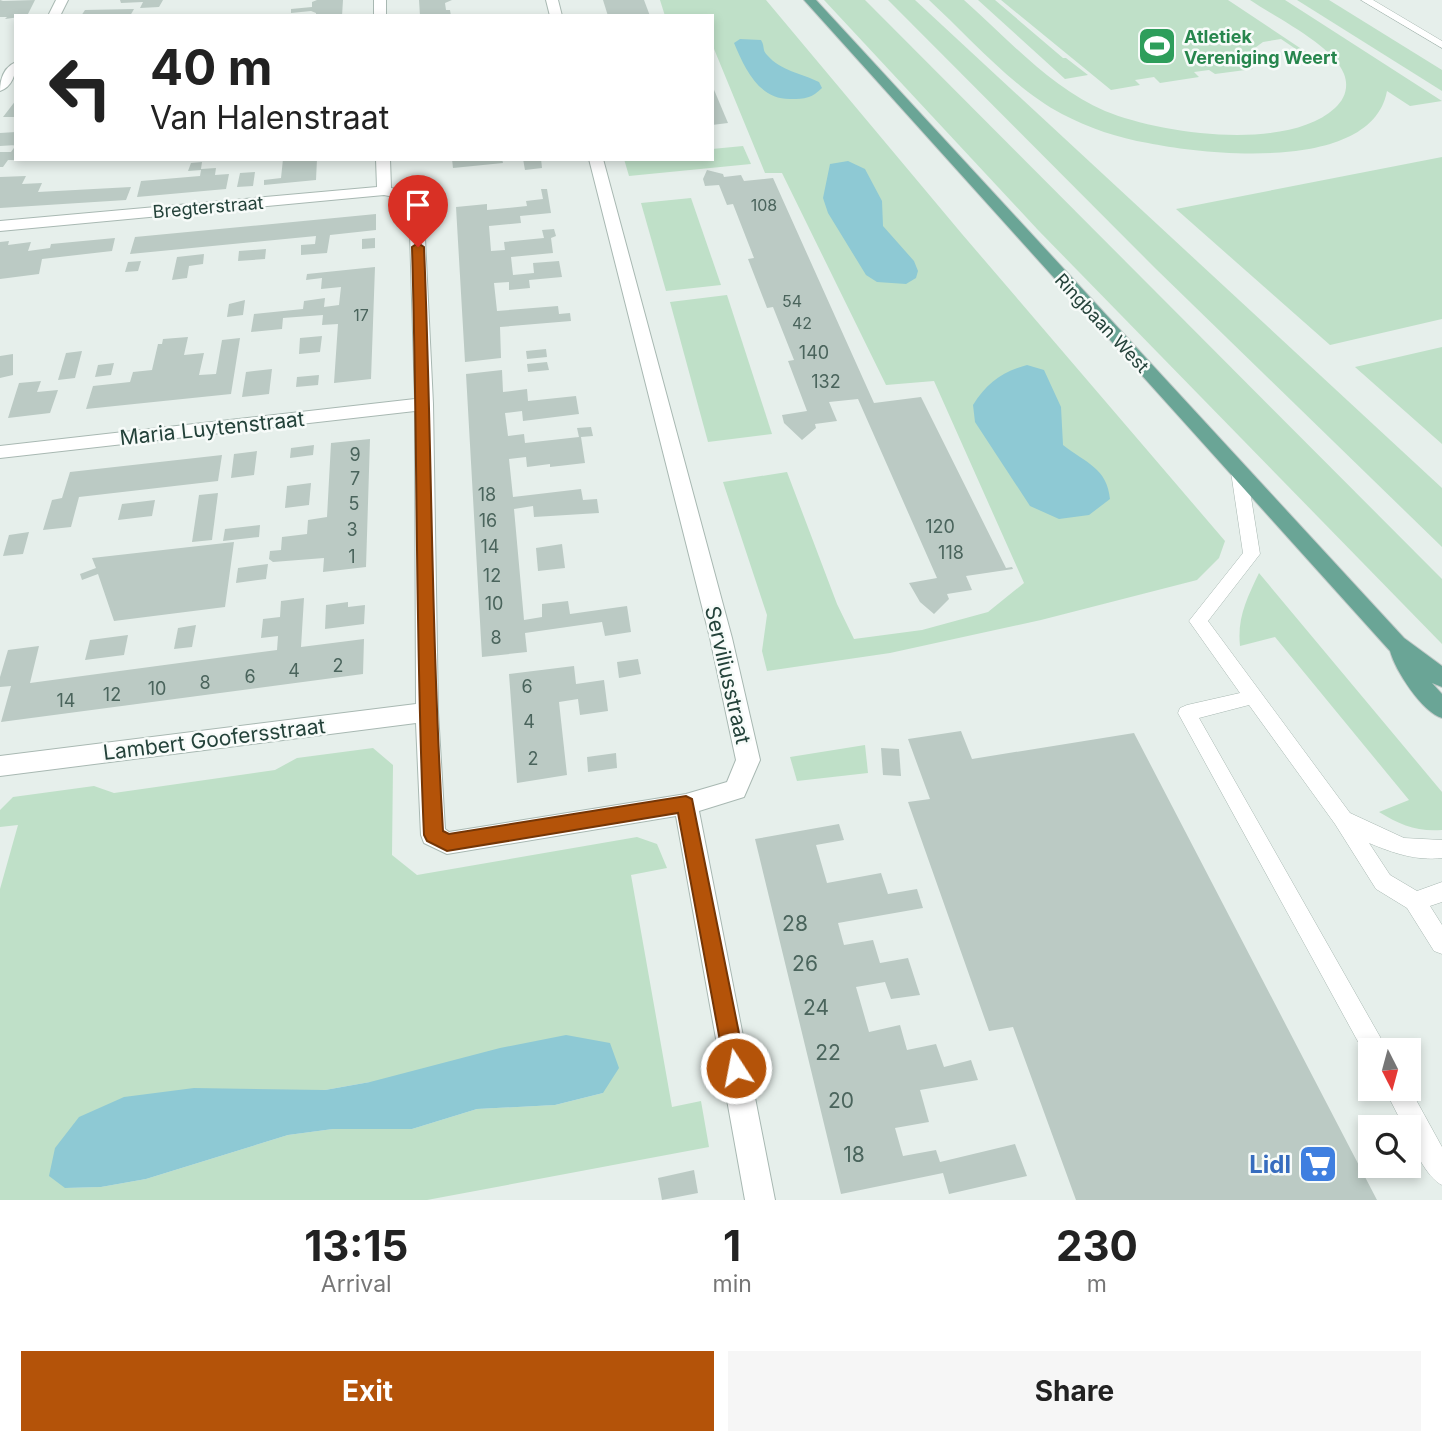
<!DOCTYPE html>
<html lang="en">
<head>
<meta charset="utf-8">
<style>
  body { margin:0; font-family:Inter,sans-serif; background:#f6f6f6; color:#222; height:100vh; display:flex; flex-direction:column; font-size:26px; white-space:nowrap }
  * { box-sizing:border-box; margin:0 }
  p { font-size:23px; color:#767676 }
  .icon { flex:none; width:38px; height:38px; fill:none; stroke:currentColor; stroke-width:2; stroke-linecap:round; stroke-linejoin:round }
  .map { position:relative; height:1200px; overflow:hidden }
  .sheet { display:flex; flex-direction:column; background:#fff; flex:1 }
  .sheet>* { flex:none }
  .banner { position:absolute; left:14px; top:14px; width:700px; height:147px; border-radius:0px; box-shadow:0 4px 10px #0003; background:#fff; color:#222; overflow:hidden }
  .needle { width:46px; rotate:174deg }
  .tools { position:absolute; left:1358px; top:1038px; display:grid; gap:14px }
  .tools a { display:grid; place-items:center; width:63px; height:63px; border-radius:0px; background:#fff; box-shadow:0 4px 10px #0003; font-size:35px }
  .pin { position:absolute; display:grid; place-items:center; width:60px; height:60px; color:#fff; margin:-72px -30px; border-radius:50% 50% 50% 0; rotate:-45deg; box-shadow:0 0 7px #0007 }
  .pin .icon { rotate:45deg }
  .me { position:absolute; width:77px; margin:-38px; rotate:349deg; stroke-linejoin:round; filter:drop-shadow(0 0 5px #0008) }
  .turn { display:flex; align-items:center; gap:24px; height:147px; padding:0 21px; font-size:32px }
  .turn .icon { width:91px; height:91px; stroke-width:2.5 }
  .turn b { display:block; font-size:49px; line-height:60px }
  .eta { display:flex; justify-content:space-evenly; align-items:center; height:119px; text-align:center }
  .eta b { font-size:42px; font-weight:700; line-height:49px }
  .primary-button { display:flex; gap:14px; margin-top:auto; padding:14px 21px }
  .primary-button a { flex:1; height:80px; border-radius:0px; background:#b45309; color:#fff; font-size:28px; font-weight:700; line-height:80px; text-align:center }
  .primary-button a+a { background:#f6f6f6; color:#222 }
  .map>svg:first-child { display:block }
</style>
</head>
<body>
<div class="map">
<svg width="1442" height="1200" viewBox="0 0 1442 1200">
  <rect width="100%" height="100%" fill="#e6efeb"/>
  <g fill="#bfe0c8" fill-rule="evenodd">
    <path d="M660 0H766L962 234 1225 541 1219 558 1197 580 1041 620 890 653 767 671 762 651 767 615 723 482 787 472 837 604 854 639 922 630 988 612 1024 583 934 381 886 385 782 173H765L712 44V16H665Z"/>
    <path d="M824 0H865L1442 579V644L1038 230Z"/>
    <path d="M888 0H915L1442 488V547L1155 268Z"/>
    <path d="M929 0H964C1008 39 1051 88 1105 111 1161 134 1287 152 1335 108 1345 99 1349 87 1344 74 1334 46 1275 17 1250 0H1285L1442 101 1410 106 1387 91C1372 173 1206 155 1148 143 1118 138 1089 128 1062 114 1015 90 968 36 929 0Z"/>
    <path d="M978 0H995L1063 58H1066L1088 75 1065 79Z"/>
    <path d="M1001 0H1228L1318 60H1312L1281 39 1263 42 1252 50 1263 58 1244 62 1253 69 1215 74 1209 70 1194 72 1199 77 1160 83 1154 77 1135 80 1140 85 1111 90Z"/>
    <path d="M1297 0H1329L1442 70V91Z"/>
    <path d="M743 146 751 164 629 176 624 159H712V149Z"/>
    <path d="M1442 157V319L1330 345 1176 209Z"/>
    <path d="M691 198 721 285 666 291 641 203Z"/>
    <path d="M727 295 772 434 708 442 670 302Z"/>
    <path d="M1442 347V444L1355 367Z"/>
    <path d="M1259 573 1442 792V830C1417 832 1400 825 1379 812L1409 800 1275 637 1240 646C1237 618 1247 598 1259 573Z"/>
    <path d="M865 745 868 773 797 781 790 757Z"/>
    <path d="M373 748 393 765 392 855 417 875 637 837 657 844 667 868 631 875 672 1107 701 1101 709 1147 427 1200H0V889L18 825 0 827V810L13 797 94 786 114 793 275 770 297 758ZM370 1082 603 1093 555 1105 477 1109 412 1129H333L288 1135 146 1179 101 1187 65 1188 262 1091 325 1090Z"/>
  </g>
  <g fill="#8ec9d4">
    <path d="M740 39 761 40C765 46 762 50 767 55 781 71 801 73 819 82L822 88C812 98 805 99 791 99 759 100 745 69 734 43Z"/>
    <path d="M848 161 865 169 882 201 883 226 914 261 918 271 916 278 906 284 877 282 866 275 828 213 823 198 830 164Z"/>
    <path d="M1027 365 1044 370 1061 407 1063 445C1086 463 1107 468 1110 499L1089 515 1059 519 1030 506 975 422 973 405C987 383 1002 372 1027 365Z"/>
    <path d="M566 1035 610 1043 619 1068 603 1093 555 1105 477 1109 412 1129H333L288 1135 146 1179 101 1187 65 1188 49 1176 55 1148 79 1117 124 1097 194 1088 325 1090 370 1082 500 1048Z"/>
  </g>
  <g fill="#bbcac4">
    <path d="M0 0 3 1 35 0 27 16 5 19 7 17H0Z"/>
    <path d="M120 0H163L159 7 140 8 143 2 121 3Z"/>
    <path d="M317 0H343L342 16H316V13L311 11 291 13V9L312 7V2Z"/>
    <path d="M419 0H452L445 3 446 10H450L451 16H420Z"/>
    <path d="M603 0H644L650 16H608Z"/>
    <path d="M134 9 130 16H81L85 10Z"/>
    <path d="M712 85 728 123 712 125Z"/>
    <path d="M16 100V117H3L13 104Z"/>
    <path d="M16 132V160H8L3 167H0V152H11L16 145 0 146V133Z"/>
    <path d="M283 159H317L316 180 264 185V180L281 178Z"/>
    <path d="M452 159H502L503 163 453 168Z"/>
    <path d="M523 159H541L542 168 525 170Z"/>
    <path d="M202 162 201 169 216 168 215 175 229 174 226 189 137 197 141 181 200 176 201 170 188 171 191 163Z"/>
    <path d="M707 170 723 174 724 177 741 175 744 181 773 178 874 403 921 397 1006 568 1012 567 1013 569 966 576 972 590 947 594 949 599 934 614 920 602 909 583 937 578 858 399 829 402 837 421 815 424 816 428 802 440 784 423 782 415 807 411 788 361 794 360 773 307 767 308 748 259 754 258 733 204 727 205 719 185 705 186 703 179Z"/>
    <path d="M255 172 253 186 237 187 240 173Z"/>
    <path d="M26 176 22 184 42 183 38 192 131 187 126 200 0 208V177Z"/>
    <path d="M541 189H547L551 213 520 216 521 223 489 226 491 251 505 250 504 242 544 238 542 230 554 229 556 236 551 238 553 253 511 257 513 275 534 273 533 263 559 261 562 277 529 280 530 288 509 290V282L494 283 497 311 558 306 559 314 570 313 571 321 500 327 501 358 465 362 456 207 487 204V210L527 206 526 201 543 199Z"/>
    <path d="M376 214V230L330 235 327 253 301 255V245L315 244 316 236 130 254 135 237Z"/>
    <path d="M115 238 112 251 42 259 39 274 0 279V242L9 241 8 245 31 242 28 251 50 248 51 244Z"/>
    <path d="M375 238V248L362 249V239Z"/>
    <path d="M266 249 265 259 238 261 239 251Z"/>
    <path d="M204 254 203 264 189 266 187 278 172 280 177 257Z"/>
    <path d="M141 261 138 271 125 272 128 262Z"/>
    <path d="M375 267 371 379 334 383 338 324 322 325 323 315 283 318 282 329 251 332 254 314 303 309 304 301 325 298 324 307 339 305 341 287 321 289 322 278 306 280 307 274Z"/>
    <path d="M245 300 243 315 227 317 229 304Z"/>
    <path d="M322 336 320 352 299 354 300 338Z"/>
    <path d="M188 337 184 355 204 353 199 375 216 374 222 340 240 338 231 394 86 409 93 386 130 382 133 372 152 370 158 344H162L163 339Z"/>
    <path d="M546 349 547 357 527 359 526 351Z"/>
    <path d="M82 351 75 378 58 380 66 353Z"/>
    <path d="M13 354V375L0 378V356Z"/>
    <path d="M547 362 549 370 528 372 527 364Z"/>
    <path d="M114 363 111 375 95 377 98 365Z"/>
    <path d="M272 369 269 394 242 397 246 372Z"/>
    <path d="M502 370 503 392 527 389 528 401 576 396 579 414 523 421 522 411 505 413 508 436 524 434 525 443 579 437 577 428 591 427 593 436 581 437 585 463 550 467V464L527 467 526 457 509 459 513 497 581 489 583 500 597 499 599 513 534 517 533 506 514 509 524 620 542 617V604L568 601 570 614 627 606 631 632 605 636 602 622 525 633 527 652 482 657 466 374Z"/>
    <path d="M319 375 318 385 296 387 297 377Z"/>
    <path d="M41 381 37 392 58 390 50 413 8 418 19 383Z"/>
    <path d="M370 439 366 567 323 572 324 558 273 562 269 559 270 551 281 550 282 537 307 534 308 520 327 517 331 443Z"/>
    <path d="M314 445 313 455 290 458 291 448Z"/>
    <path d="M257 451 254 475 231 478 234 454Z"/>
    <path d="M222 455 218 481 79 497 71 527 43 530 52 500 62 498 70 472Z"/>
    <path d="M311 483 309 505 285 508 287 486Z"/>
    <path d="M218 493 212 540 192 542 199 495Z"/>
    <path d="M155 500 152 516 118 520 122 504Z"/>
    <path d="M260 525 259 537 223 541 225 529Z"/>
    <path d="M29 532 23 554 3 556 9 535Z"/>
    <path d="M234 542 225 607 114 621 98 574 82 580 80 574 96 568 92 558Z"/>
    <path d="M562 544 565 568 538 571 536 548Z"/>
    <path d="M268 564 266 579 236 583 238 568Z"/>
    <path d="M304 598 301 647 364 639 363 674 1 722 11 686 0 687V677L8 650 39 646 30 683 277 650 278 636 261 638 263 619 280 617 281 601Z"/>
    <path d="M348 602V607L365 605 364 624 325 629 326 605Z"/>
    <path d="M196 625 192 647 174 649 178 628Z"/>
    <path d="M128 635 124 655 85 660 90 640Z"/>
    <path d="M638 659 641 674 619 678 617 662Z"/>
    <path d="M574 666 576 684 604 680 608 711 580 715 578 699 559 702 567 775 517 783 509 674Z"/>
    <path d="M961 731 972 759 1134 733 1377 1200H1076L1013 1027 989 1031 908 802 930 799 908 739Z"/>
    <path d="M881 748 899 749 901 776 883 775Z"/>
    <path d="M616 753 617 768 588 772 587 757Z"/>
    <path d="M839 824 844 840 816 845 827 883 881 873 888 894 917 889 923 908 838 923 844 945 873 940 880 963 908 958 920 995 891 999 885 982 856 987 869 1032 900 1025 907 1050 936 1044 944 1067 971 1060 978 1080 920 1090 929 1122 895 1128 903 1156 936 1150 940 1162 1015 1144 1027 1176 949 1194 943 1173 841 1194 755 839Z"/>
    <path d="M694 1170 698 1193 662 1200 658 1178Z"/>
  </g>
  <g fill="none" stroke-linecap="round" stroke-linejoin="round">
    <defs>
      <g id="lane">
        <path d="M1361 0H1373L1442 41V48Z"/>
        <path d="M1239 467 1247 472 1260 554 1208 621 1350 813 1404 838 1442 840V858C1416 861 1393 853 1369 843L1390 875 1417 891 1442 882V902L1430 906 1442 925V954L1434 951 1407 908 1376 889 1335 824 1249 705 1199 718 1383 1042 1387 1050H1370V1060L1367 1058 1178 713 1180 708 1187 705 1240 693 1189 621 1243 553 1231 472Z"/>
        <path d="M1409 1087 1442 1147V1185C1427 1178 1409 1144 1409 1127H1404L1384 1088Z"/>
      </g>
      <g id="street">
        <path d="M56 0H68L60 16H48Z"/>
        <rect x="374" y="0" width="12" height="16"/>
        <path d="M546 0H558L562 16H550Z"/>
        <path d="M16 62C16 74 12 87 0 91 0 79 4 67 16 62Z"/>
        <path d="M376 159H390L391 188 421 194 423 197 433 404 438 712 445 829 449 832 686 794 727 782 736 760 710 638 589 159H603L732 638 760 760 744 797 699 811 775 1200H745L676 816 447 854 424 843 421 835 416 723 0 776V756L416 704 415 411 0 458V446L415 399 409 200 384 195 0 231V221L377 187Z"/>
      </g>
      <path id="primary" d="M804 0H816L1404 638 1442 666V687L1432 683 1442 694V718C1422 712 1395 670 1390 651Z"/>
    </defs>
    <use href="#lane" stroke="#a8b8b2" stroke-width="1"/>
    <use href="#street" stroke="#a8b8b2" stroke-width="2"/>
    <use href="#primary" stroke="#c2cac8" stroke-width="2"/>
    <use href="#lane" fill="#fff" fill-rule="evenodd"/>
    <use href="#street" fill="#fff" fill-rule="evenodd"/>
    <use href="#primary" fill="#6aa596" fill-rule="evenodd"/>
  </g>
  <path fill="#b45309" stroke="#753606" stroke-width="2" d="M418 243 424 247C432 441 431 636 443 831L449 834 686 796 692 799 746 1068 743 1076 736 1079 728 1076 725 1068 678 813 447 851 427 841 424 835C415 639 418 443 412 247Z"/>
  <defs>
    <symbol id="stadium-square" viewBox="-11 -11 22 22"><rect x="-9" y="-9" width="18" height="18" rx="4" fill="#2e9e5b" stroke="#f7fbf9"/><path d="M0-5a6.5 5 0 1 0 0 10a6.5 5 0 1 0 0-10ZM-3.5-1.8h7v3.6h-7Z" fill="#fff"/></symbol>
    <symbol id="supermarket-square" viewBox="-11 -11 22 22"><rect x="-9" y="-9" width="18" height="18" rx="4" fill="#3f7fe0" stroke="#f7fbf9"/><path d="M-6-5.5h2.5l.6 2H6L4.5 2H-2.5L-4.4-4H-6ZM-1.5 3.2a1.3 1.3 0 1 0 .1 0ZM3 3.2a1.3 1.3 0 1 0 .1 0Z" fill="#fff"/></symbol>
  </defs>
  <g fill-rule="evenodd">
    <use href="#stadium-square" x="1135" y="24" width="44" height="44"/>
    <use href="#supermarket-square" x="1296" y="1142" width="44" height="44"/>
  </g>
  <g text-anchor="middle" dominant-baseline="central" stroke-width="5" stroke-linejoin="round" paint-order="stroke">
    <g font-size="16" fill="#4a645c">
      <text x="764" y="205">108</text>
      <text x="792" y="301">54</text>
      <text x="361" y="315">17</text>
      <text x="802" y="323">42</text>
    </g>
    <g font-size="18" font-weight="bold" fill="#27864d" stroke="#f7fbf9" text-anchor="start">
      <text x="1184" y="36">Atletiek<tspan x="1184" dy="21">Vereniging Weert</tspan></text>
    </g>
    <g font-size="18" fill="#24423a" stroke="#f7fbf9">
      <text transform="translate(208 207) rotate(-5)">Bregterstraat</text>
      <text transform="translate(1102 323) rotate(47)">Ringbaan West</text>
    </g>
    <g font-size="18" fill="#4a645c">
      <text x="814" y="352">140</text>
      <text x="826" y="381">132</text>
      <text x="355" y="454">9</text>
      <text x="355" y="478">7</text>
      <text x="487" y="494">18</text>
      <text x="354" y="503">5</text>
      <text x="488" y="520">16</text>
      <text x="940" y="526">120</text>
      <text x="352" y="529">3</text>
      <text x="490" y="546">14</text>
      <text x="951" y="552">118</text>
      <text x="352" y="556">1</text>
      <text x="492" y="575">12</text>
      <text x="494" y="603">10</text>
      <text x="496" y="637">8</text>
      <text x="338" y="665">2</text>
      <text x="294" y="670">4</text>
      <text x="250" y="676">6</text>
      <text x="205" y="682">8</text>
      <text x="527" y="686">6</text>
      <text x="157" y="688">10</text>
      <text x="112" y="694">12</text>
      <text x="66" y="700">14</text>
      <text x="529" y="721">4</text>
      <text x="533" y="758">2</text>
    </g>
    <g font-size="21" fill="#24423a" stroke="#f7fbf9">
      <text transform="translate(212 428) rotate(-6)">Maria Luytenstraat</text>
      <text transform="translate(728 675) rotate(77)">Serviliusstraat</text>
      <text transform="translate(214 739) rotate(-7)">Lambert Goofersstraat</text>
    </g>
    <g font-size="21" fill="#4a645c">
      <text x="795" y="923">28</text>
      <text x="805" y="963">26</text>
      <text x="816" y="1007">24</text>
      <text x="828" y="1052">22</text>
      <text x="841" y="1100">20</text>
      <text x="854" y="1154">18</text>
    </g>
    <g font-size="24" font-weight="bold" fill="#366cbe" stroke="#f7fbf9" text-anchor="end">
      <text x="1291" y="1164">Lidl</text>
    </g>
  </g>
</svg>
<div class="tools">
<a><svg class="needle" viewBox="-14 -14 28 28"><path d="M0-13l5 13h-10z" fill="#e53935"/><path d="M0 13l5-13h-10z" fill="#767676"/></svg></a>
<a><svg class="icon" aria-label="search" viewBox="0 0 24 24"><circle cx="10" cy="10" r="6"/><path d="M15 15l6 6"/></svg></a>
</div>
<div class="pin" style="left:418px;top:247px;background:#d93025"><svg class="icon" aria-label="arrive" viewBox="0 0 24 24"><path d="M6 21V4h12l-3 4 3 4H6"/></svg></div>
<svg class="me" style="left:736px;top:1068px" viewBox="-20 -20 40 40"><circle r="17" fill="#b45309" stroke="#fff" stroke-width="3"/><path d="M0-11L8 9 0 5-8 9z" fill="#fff"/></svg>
<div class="banner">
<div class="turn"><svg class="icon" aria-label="left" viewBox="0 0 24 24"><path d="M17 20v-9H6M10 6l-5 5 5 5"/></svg><div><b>40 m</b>Van Halenstraat</div></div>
</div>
</div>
<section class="sheet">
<div class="eta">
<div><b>13:15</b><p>Arrival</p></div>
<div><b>1</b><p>min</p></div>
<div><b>230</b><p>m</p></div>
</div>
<div class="primary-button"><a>Exit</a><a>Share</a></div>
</section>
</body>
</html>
